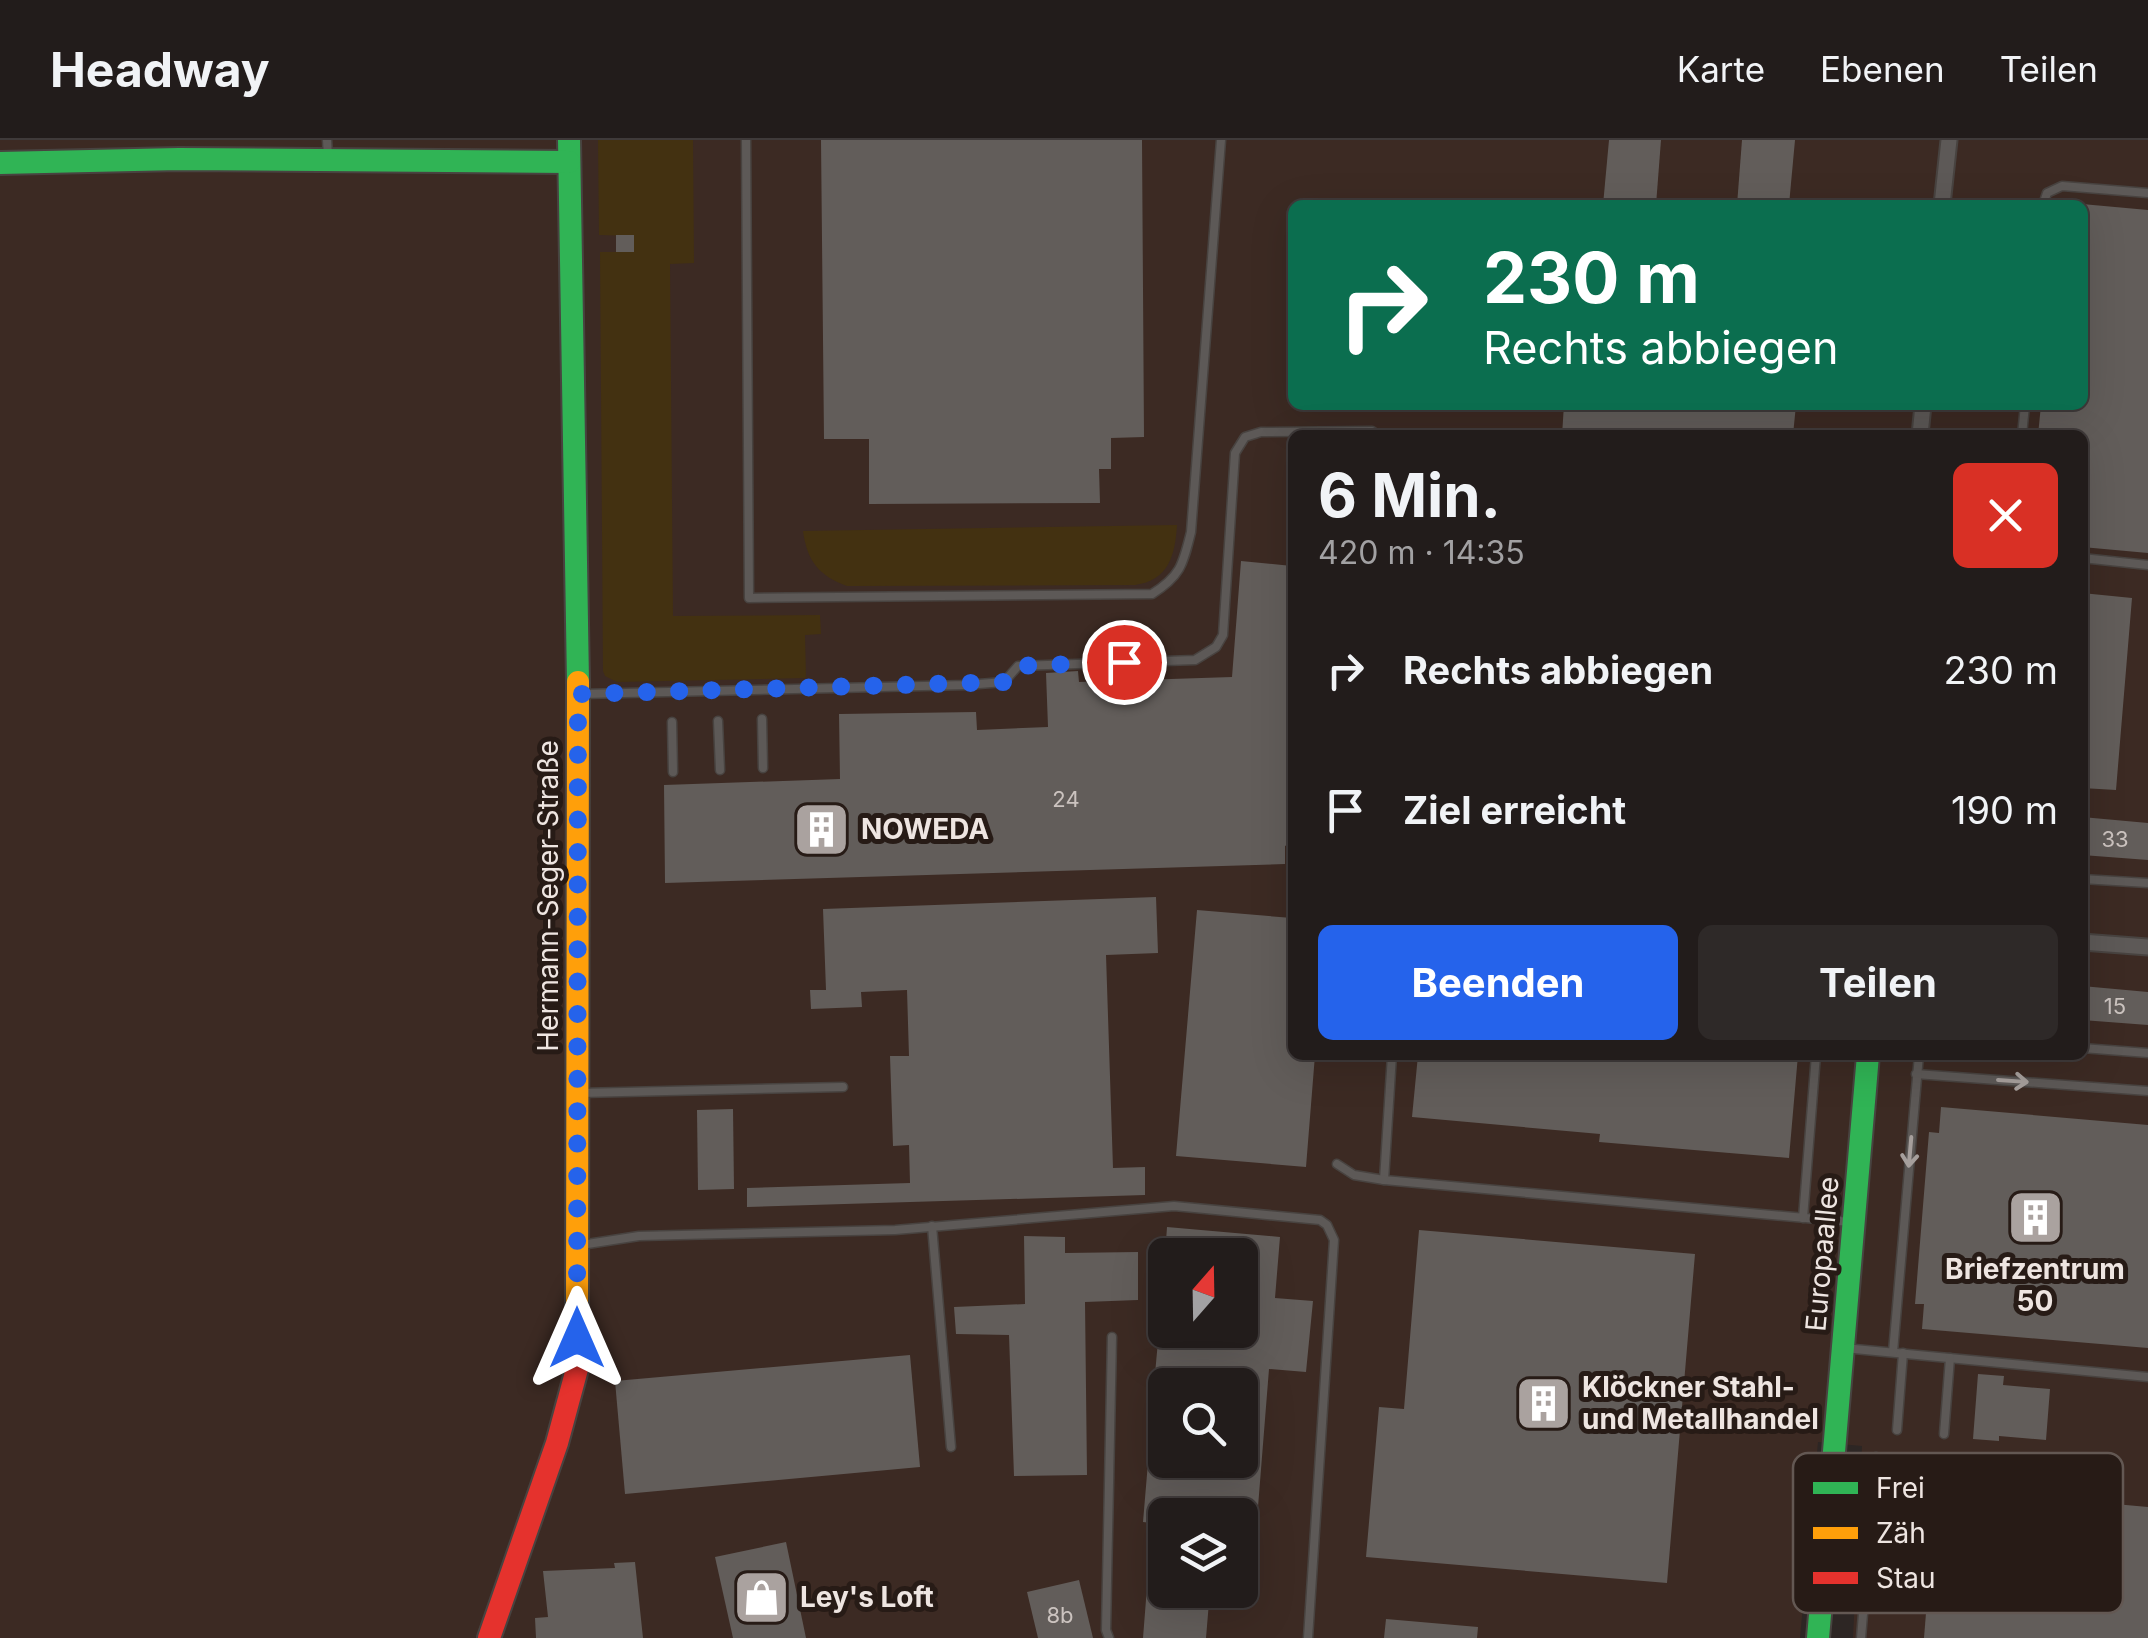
<!DOCTYPE html>
<html lang="de">
<head>
<meta charset="utf-8">
<style>
  body { margin:0; font-family:Inter,sans-serif; background:#2e2928; color:#f1f3f6; height:100vh; display:flex; flex-direction:column; font-size:38px; white-space:nowrap }
  * { box-sizing:border-box; margin:0 }
  p { font-size:32px; color:#a2a1a3 }
  .icon { flex:none; width:55px; height:55px; fill:none; stroke:currentColor; stroke-width:2; stroke-linecap:round; stroke-linejoin:round }
  .map { position:relative; flex:1; overflow:hidden }
  .panel { position:absolute; left:1288px; top:290px; width:800px; height:630px; display:flex; flex-direction:column; background:#221c1b; border-radius:15px; box-shadow:0 10px 40px #0002,0 0 0 2px #3f3a3a }
  .panel>* { flex:none }
  .top-card { position:absolute; left:1288px; top:60px; width:800px; height:210px; border-radius:15px; box-shadow:0 10px 40px #0002,0 0 0 2px #3f3a3a; background:#0b6e4f; color:#fff; overflow:hidden }
  .needle { width:65px; rotate:20deg }
  .tools { position:absolute; left:1148px; top:1098px; display:grid; gap:20px }
  .tools a { display:grid; place-items:center; width:110px; height:110px; border-radius:15px; background:#221c1b; box-shadow:0 10px 40px #0002,0 0 0 2px #3f3a3a; font-size:50px }
  .pin { position:absolute; display:grid; place-items:center; width:85px; height:85px; color:#fff; margin:-42px; border:5px solid #fff; border-radius:50%; box-shadow:0 2px 10px #0007 }
  .me { position:absolute; width:110px; margin:-55px; rotate:0deg; stroke-linejoin:round; filter:drop-shadow(0 0 8px #0008) }
  .turn { display:flex; align-items:center; gap:35px; height:210px; padding:0 30px; font-size:45px }
  .turn .icon { width:130px; height:130px; stroke-width:2.5 }
  .turn b { display:block; font-size:70px; line-height:85px }
  .round { display:grid; place-items:center; flex:none; width:105px; height:105px; border-radius:15px; background:#2e2928 }
  .summary { display:flex; align-items:center; justify-content:space-between; height:170px; padding:0 30px }
  h1 { font-size:60px; font-weight:700; line-height:75px }
  .action { display:flex; gap:20px; margin-top:auto; padding:20px 30px }
  .action a { flex:1; height:115px; border-radius:15px; background:#2563eb; color:#fff; font-size:40px; font-weight:700; line-height:115px; text-align:center }
  .action a+a { background:#2e2928; color:#f1f3f6 }
  ul { padding:0; list-style:none }
  li { display:flex; align-items:center; gap:30px; height:140px; padding:0 30px }
  li div { flex:1 }
  li b { display:block; font-size:38px }
  li em { font-style:normal }
  header { display:flex; align-items:center; gap:60px; box-sizing:border-box; height:140px; padding:0 50px; background:#221c1b; border-bottom:2px solid #3f3a3a }
  header strong { font-size:48px }
  nav { display:flex; gap:55px; margin-inline-start:auto; font-size:35px }
  .map>svg:first-child { display:block }
</style>
</head>
<body>
<header>
<strong>Headway</strong>
<nav><a>Karte</a><a>Ebenen</a><a>Teilen</a></nav>
</header>
<div class="map">
<svg width="2148" height="1498" viewBox="0 0 2148 1498">
  <rect width="100%" height="100%" fill="#2d2624"/>
  <path fill="#3c2a23" fill-rule="evenodd" d="M0 0H2148V1498H1853L1862 1306 1818 1302 1800 1498H0ZM1292 65H2082V265H1292ZM1292 295H2082V915H1292ZM1165 1115H1240V1190H1165ZM1165 1245H1240V1320H1165ZM1165 1375H1240V1450H1165Z"/>
  <g fill="#433111">
    <path d="M598 0H693L694 123 670 124 673 476 820 475 821 494 805 495 806 538 617 542 605 536 603 531 600 112H633L634 96 599 95Z"/>
    <path d="M1177 385C1175 415 1169 440 1135 445L847 446C819 436 807 421 803 391Z"/>
  </g>
  <g fill="#625d5a">
    <path d="M821 0H1142L1144 297 1111 298V329H1099L1100 363 869 364V299H824Z"/>
    <path d="M1609 0H1661L1656 65H1603Z"/>
    <path d="M1742 0H1795L1789 65H1737Z"/>
    <path d="M2082 64 2148 70V413L2082 407V295H2038L2041 265H2082Z"/>
    <rect x="616" y="95" width="18" height="17"/>
    <path d="M1564 265H1796L1793 295H1562Z"/>
    <path d="M1241 421 1292 426V679L1291 703 1285 706V724L665 743 664 645 840 639 839 574 976 572 977 590 1048 587 1046 533 1078 531 1079 542 1232 537Z"/>
    <path d="M2082 453 2132 458 2116 650 2082 648Z"/>
    <path d="M2082 677 2148 683V720L2082 715Z"/>
    <path d="M1156 757 1158 813 1106 815 1113 1028 1145 1027V1055L747 1067V1048L910 1043 909 1005 893 1006 890 916H909L907 850 861 852 862 867 811 869 810 850H826L823 769Z"/>
    <path d="M1197 770 1292 778V915H1315L1306 1027 1176 1016Z"/>
    <path d="M2082 846 2148 852V885L2082 880Z"/>
    <path d="M1418 915H1798L1789 1018 1599 1002 1600 994 1412 977Z"/>
    <path d="M1941 967 2148 985V1208L1922 1189 1924 1164H1915L1929 992 1939 993Z"/>
    <path d="M733 969 734 1049 698 1050 697 970Z"/>
    <path d="M1167 1087 1280 1097 1275 1158 1313 1161 1306 1232 1269 1229 1258 1367H1251V1375H1165V1450H1210L1206 1498H1143L1152 1383 1143 1382 1154 1251H1165V1320H1240V1245H1154L1159 1190H1240V1115H1165Z"/>
    <path d="M1419 1090 1695 1114 1667 1443 1366 1417 1379 1267 1404 1269Z"/>
    <path d="M1024 1096 1065 1097V1113L1138 1112V1160L1085 1162 1087 1335 1014 1336 1009 1195 956 1194 954 1167 1025 1164Z"/>
    <path d="M910 1215 920 1327 625 1354 615 1241Z"/>
    <path d="M1978 1234 2004 1236 2003 1245 2050 1249 2046 1300 1999 1296V1301L1973 1299Z"/>
    <path d="M1936 1348 2148 1367V1498H1924Z"/>
    <path d="M786 1402 806 1498H733L715 1417Z"/>
    <path d="M635 1422 643 1498H536L535 1478 548 1477 543 1431 615 1428 614 1423Z"/>
    <path d="M1079 1440 1093 1498H1038L1027 1452Z"/>
    <path d="M1386 1479 1478 1487 1477 1498H1384Z"/>
  </g>
  <g fill="none" stroke-linecap="round" stroke-linejoin="round">
    <defs>
      <g id="lane">
        <path d="M327 0 328 16"/>
        <path d="M746 0 749 458 1152 454C1181 436 1183 424 1191 392L1221 0"/>
        <path d="M2043 65 2047 53 2062 46 2148 53"/>
        <path d="M2022 295 2025 265"/>
        <path d="M2082 418 2148 425"/>
        <path d="M582 554 966 545 1004 542 1018 526 1195 520 1216 507 1223 495 1235 313 1245 297 1261 292 1372 291 1378 295"/>
        <path d="M762 579 763 628"/>
        <path d="M718 581 720 630"/>
        <path d="M672 582 673 632"/>
        <path d="M2082 739 2148 743"/>
        <path d="M2082 908 2148 913"/>
        <path d="M1392 915 1384 1040 1850 1082"/>
        <path d="M1916 934 2148 951"/>
        <path d="M580 953 843 947"/>
        <path d="M1337 1024 1354 1035 1384 1040"/>
        <path d="M1803 1078 1816 915"/>
        <path d="M932 1086 951 1307"/>
        <path d="M581 1105 639 1096 895 1090 1174 1066 1320 1080 1327 1085 1334 1100 1308 1498"/>
        <path d="M1844 1208 2148 1237"/>
        <path d="M1893 1212 1919 915"/>
        <path d="M1897 1290 1903 1213"/>
        <path d="M1944 1294 1950 1218"/>
        <path d="M1109 1498 1106 1490 1112 1197"/>
        <path d="M1861 1498 1876 1317"/>
      </g>
      <g id="street">
        <path d="M1942 65 1949 0"/>
        <path d="M1920 295 1923 265"/>
        <path d="M2082 802 2148 807"/>
      </g>
      <g id="fast">
        <path d="M569 0 578 542"/>
        <path d="M0 23 179 19 569 22"/>
        <path d="M1818 1498 1868 915"/>
      </g>
      <path id="slow" d="M577 1181 578 542"/>
      <path id="jam" d="M489 1498 557 1303 577 1229V1181"/>
    </defs>
    <use href="#lane" stroke="#484340" stroke-width="11"/>
    <use href="#street" stroke="#484340" stroke-width="19"/>
    <use href="#fast" stroke="#484340" stroke-width="26"/>
    <use href="#slow" stroke="#484340" stroke-width="26"/>
    <use href="#jam" stroke="#484340" stroke-width="26"/>
    <use href="#lane" stroke="#5d5957" stroke-width="8"/>
    <use href="#street" stroke="#5d5957" stroke-width="15"/>
    <use href="#fast" stroke="#30b455" stroke-width="22"/>
    <use href="#slow" stroke="#ff9f0a" stroke-width="22"/>
    <use href="#jam" stroke="#e5322d" stroke-width="22"/>
  </g>
  <defs><path id="oneway-shaft" d="M-6 0H5M1.5-3L5.5 0L1.5 3" fill="none" stroke-width="1.6" stroke-linecap="round" stroke-linejoin="round" transform="scale(2.5)"/></defs>
  <g stroke="#a69f9c">
    <use href="#oneway-shaft" transform="translate(2013 941) rotate(4)"/>
    <use href="#oneway-shaft" transform="translate(1910 1012) rotate(95)"/>
  </g>
  <g fill="none" stroke-linecap="round" stroke-linejoin="round">
    <path stroke="#2563eb" stroke-width="18" stroke-dasharray="0 32.4" d="M577 1198 578 554 1004 542 1018 526 1124 522"/>
  </g>
  <defs>
    <symbol id="building-square" viewBox="-11 -11 22 22"><rect x="-9" y="-9" width="18" height="18" rx="4" fill="#aaa29f" stroke="#271b16"/><path d="M-4-6H4V6H1V3H-1V6H-4ZM-2.5-4.3h1.7v1.8h-1.7ZM.8-4.3h1.7v1.8H.8ZM-2.5-1h1.7V.8h-1.7ZM.8-1h1.7V.8H.8Z" fill="#fff"/></symbol>
    <symbol id="shop-square" viewBox="-11 -11 22 22"><rect x="-9" y="-9" width="18" height="18" rx="4" fill="#aaa29f" stroke="#271b16"/><path d="M-5-2.5h2.3a2.7 3.5 0 0 1 5.4 0H5L5.5 6h-11ZM-1.5-2.5h3a1.5 2.3 0 0 0-3 0Z" fill="#fff"/></symbol>
  </defs>
  <g fill-rule="evenodd">
    <use href="#building-square" x="790" y="658" width="63" height="63"/>
    <use href="#building-square" x="2004" y="1046" width="63" height="63"/>
    <use href="#building-square" x="1512" y="1232" width="63" height="63"/>
    <use href="#shop-square" x="730" y="1426" width="63" height="63"/>
  </g>
  <g text-anchor="middle" dominant-baseline="central" stroke-width="10" stroke-linejoin="round" paint-order="stroke">
    <g font-size="22" fill="#cbc3bf">
      <text x="1066" y="659">24</text>
      <text x="2115" y="699">33</text>
      <text x="2115" y="866">15</text>
      <text x="1060" y="1475">8b</text>
    </g>
    <g font-size="28" font-weight="bold" fill="#eee5e1" stroke="#271b16" text-anchor="start">
      <text x="861" y="689">NOWEDA</text>
      <text x="2035" y="1129" text-anchor="middle">Briefzentrum<tspan x="2035" dy="32">50</tspan></text>
      <text x="1582" y="1247">Klöckner Stahl-<tspan x="1582" dy="32">und Metallhandel</tspan></text>
      <text x="800" y="1457">Ley's Loft</text>
    </g>
    <g font-size="28" fill="#eee5e1" stroke="#271b16">
      <text transform="translate(548 756) rotate(-90)">Hermann-Seger-Straße</text>
      <text transform="translate(1822 1114) rotate(-85)">Europaallee</text>
    </g>
  </g>
  <rect x="1793" y="1313" width="330" height="160" rx="15" fill="#271b16" stroke="#635853" stroke-width="2.5"/>
  <rect x="1813" y="1342" width="45" height="12" fill="#30b455"/>
  <rect x="1813" y="1387" width="45" height="12" fill="#ff9f0a"/>
  <rect x="1813" y="1432" width="45" height="12" fill="#e5322d"/>
  <g font-size="28" fill="#eee5e1">
    <text x="1876" y="1358">Frei</text>
    <text x="1876" y="1403">Zäh</text>
    <text x="1876" y="1448">Stau</text>
  </g>
</svg>
<div class="tools">
<a><svg class="needle" viewBox="-14 -14 28 28"><path d="M0-13l5 13h-10z" fill="#e53935"/><path d="M0 13l5-13h-10z" fill="#a2a1a3"/></svg></a>
<a><svg class="icon" aria-label="search" viewBox="0 0 24 24"><circle cx="10" cy="10" r="6"/><path d="M15 15l6 6"/></svg></a>
<a><svg class="icon" aria-label="layers" viewBox="0 0 24 24"><path d="M12 4l9 5-9 5-9-5zM3 14l9 5 9-5"/></svg></a>
</div>
<div class="pin" style="left:1124px;top:522px;background:#d93025"><svg class="icon" aria-label="arrive" viewBox="0 0 24 24"><path d="M6 21V4h12l-3 4 3 4H6"/></svg></div>
<svg class="me" style="left:577px;top:1198px" viewBox="-20 -20 40 40"><path d="M0-17L14 15 0 8-14 15z" fill="#2563eb" stroke="#fff" stroke-width="4"/></svg>
<div class="top-card">
<div class="turn"><svg class="icon" aria-label="right" viewBox="0 0 24 24"><path d="M7 20v-9h11M14 6l5 5-5 5"/></svg><div><b>230 m</b>Rechts abbiegen</div></div>
</div>
<section class="panel">
<div class="summary"><div><h1>6 Min.</h1><p>420 m · 14:35</p></div><a class="round" style="background:#d93025;color:#fff"><svg class="icon" aria-label="close" viewBox="0 0 24 24"><path d="M6 6l12 12M18 6L6 18"/></svg></a></div>
<ul>
<li><svg class="icon" aria-label="right" viewBox="0 0 24 24"><path d="M7 20v-9h11M14 6l5 5-5 5"/></svg><div><b>Rechts abbiegen</b></div><em>230 m</em></li>
<li><svg class="icon" aria-label="arrive" viewBox="0 0 24 24"><path d="M6 21V4h12l-3 4 3 4H6"/></svg><div><b>Ziel erreicht</b></div><em>190 m</em></li>
</ul>
<div class="action"><a>Beenden</a><a>Teilen</a></div>
</section>
</div>
</body>
</html>
